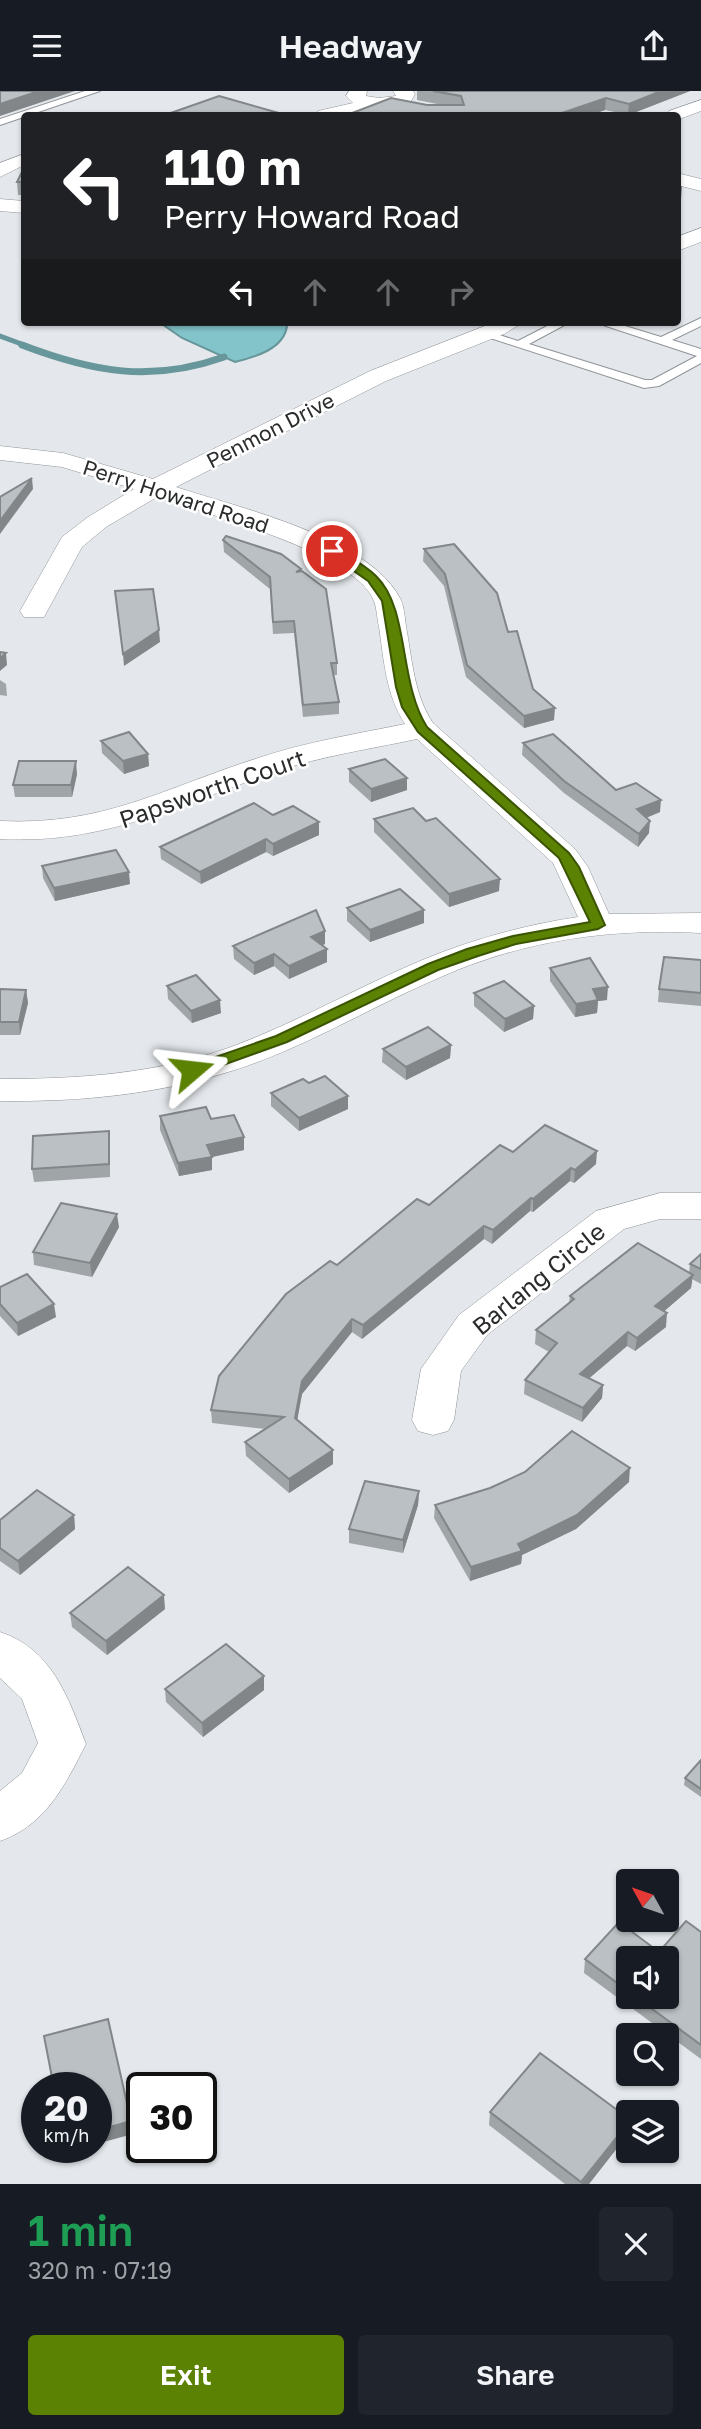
<!DOCTYPE html>
<html lang="en">
<head>
<meta charset="utf-8">
<style>
  body { margin:0; font-family:"Golos Text",sans-serif; background:#20242c; color:#f1f3f6; height:100vh; display:flex; flex-direction:column; font-size:26px; white-space:nowrap }
  * { box-sizing:border-box; margin:0 }
  p { font-size:23px; color:#9ea1a6 }
  .icon { flex:none; width:38px; height:38px; fill:none; stroke:currentColor; stroke-width:2; stroke-linecap:round; stroke-linejoin:round }
  .map { position:relative; height:2093px; overflow:hidden }
  .sheet { display:flex; flex-direction:column; background:#171b24; flex:1 }
  .sheet>* { flex:none }
  .hud { position:absolute; left:21px; top:21px; width:660px; height:214px; border-radius:7px; box-shadow:0 2px 5px #0004; background:#202124; color:#fff; overflow:hidden }
  .needle { width:46px; rotate:310deg }
  .fabs { position:absolute; left:616px; top:1778px; display:grid; gap:14px }
  .fabs a { display:grid; place-items:center; width:63px; height:63px; border-radius:7px; background:#171b24; box-shadow:0 2px 5px #0004; font-size:35px }
  .speed { position:absolute; left:21px; top:1981px; display:flex; gap:14px; font-size:35px; font-weight:700; text-align:center }
  .speed>* { display:grid; place-content:center; width:91px; height:91px; border-radius:50%; background:#171b24; box-shadow:0 2px 5px #0004; line-height:1 }
  .speed small { font-size:18px; font-weight:400 }
  .speed .limit { border:4px solid #111; border-radius:10px; background:#fff; color:#111 }
  .pin { position:absolute; display:grid; place-items:center; width:60px; height:60px; color:#fff; margin:-30px; border:4px solid #fff; border-radius:50%; box-shadow:0 2px 7px #0007 }
  .me { position:absolute; width:77px; margin:-38px; rotate:73deg; stroke-linejoin:round; filter:drop-shadow(0 0 5px #0008) }
  .turn { display:flex; align-items:center; gap:24px; height:147px; padding:0 28px; font-size:32px }
  .turn .icon { width:91px; height:91px; stroke-width:2.5 }
  .turn b { display:block; font-size:49px; line-height:60px }
  .lanes { display:flex; align-items:center; height:66px; padding:0 28px; background:#0003; justify-content:center; gap:35px; direction:ltr }
  .lanes .off { opacity:.35 }
  .round { display:grid; place-items:center; flex:none; width:74px; height:74px; border-radius:7px; background:#20242c }
  .summary { display:flex; align-items:center; justify-content:space-between; height:119px; padding:0 28px }
  h1 { font-size:42px; font-weight:600; line-height:52px; color:#1e9e55 }
  .cta { display:flex; gap:14px; margin-top:auto; padding:14px 28px }
  .cta a { flex:1; height:80px; border-radius:7px; background:#5b8203; color:#fff; font-size:28px; font-weight:600; line-height:80px; text-align:center }
  .cta a+a { background:#20242c; color:#f1f3f6 }
  header { display:flex; justify-content:space-between; align-items:center; height:91px; padding:0 28px; background:#171b24; font-size:32px; font-weight:600 }
  .map>svg:first-child { display:block }
</style>
</head>
<body>
<header><svg class="icon" aria-label="menu" viewBox="0 0 24 24"><path d="M4 6h16M4 12h16M4 18h16"/></svg>Headway<svg class="icon" aria-label="share" viewBox="0 0 24 24"><path d="M12 15V3M7 8l5-5 5 5M5 13v7h14v-7"/></svg></header>
<div class="map">
<svg width="701" height="2093" viewBox="0 0 701 2093">
  <rect width="100%" height="100%" fill="#e4e8ec"/>
  <path fill="#82c4ca" stroke="#67969b" stroke-width="2" d="M159 231H282L287 235C284 258 255 266 235 271L182 247Z"/>
  <g fill="none" stroke-linecap="round" stroke-linejoin="round">
    <path stroke="#67969b" stroke-width="5" d="M0 245 27 255"/>
    <path stroke="#67969b" stroke-width="7" d="M22 254C93 281 151 292 224 266"/>
    <defs>
      <g id="lane">
        <path d="M85 0H100L0 34V28Z"/>
        <path d="M701 227V235L672 249 701 258V272L659 295 644 297 481 244 487 240 518 250 555 231H570L529 253 645 289H652L697 265 594 231H612L661 246Z"/>
      </g>
      <g id="street">
        <path d="M349 0H367L366 5 379 7 396 5 393 0H413L415 3 410 12C383 22 345 24 316 24L318 20 353 12 346 5Z"/>
        <path d="M701 9V20L677 29V24H667L669 20Z"/>
        <path d="M24 63V74L0 86V72Z"/>
        <path d="M677 82 701 88V100L677 94Z"/>
        <path d="M0 108 24 110V122L0 120Z"/>
        <path d="M701 137V151L677 160V146Z"/>
        <path d="M495 231H524L504 243 386 290 176 396C239 417 370 446 401 509 404 516 405 527 406 535 412 568 414 604 433 632L575 758 588 776 609 823 701 822V842C612 837 525 849 443 885 379 912 320 948 255 972 173 1002 87 1011 0 1010V988C78 988 157 983 231 956 296 932 356 897 420 870 470 849 524 834 578 826L553 772 417 648C370 658 322 665 277 680 181 713 104 754 0 748V730C104 735 164 697 258 667 306 651 356 643 405 633 386 604 384 570 379 536 377 528 377 518 374 510 355 461 206 423 157 406L106 436 82 456 44 526H24L20 520 62 446 88 426 134 398 62 376 0 369V355L63 362 153 388 370 280Z"/>
        <path d="M660 1102H701V1128H660L624 1138 487 1244 461 1280 454 1329 448 1340 433 1344 418 1340 412 1329 421 1278 459 1224 596 1120Z"/>
        <path d="M0 1541C52 1558 68 1606 86 1653 65 1694 46 1734 0 1750V1700L22 1682 38 1652 22 1608 0 1587Z"/>
      </g>
    </defs>
    <use href="#lane" stroke="#909498" stroke-width="2"/>
    <use href="#street" stroke="#909498" stroke-width="1"/>
    <use href="#lane" fill="#fff" fill-rule="evenodd"/>
    <use href="#street" fill="#fff" fill-rule="evenodd"/>
  </g>
  <g fill="#a0a5a8" fill-rule="evenodd">
    <path d="M417 0H690L629 24 605 19 590 24H347L427 14H442L417 9Z"/>
    <path d="M24 77V104H18L17 91Z"/>
    <path d="M223 449 301 480 337 572V584H333L339 611V623L303 626 294 542 273 543 270 498 224 461Z"/>
    <path d="M424 458 508 541 533 598 554 629 524 637 466 586 444 495 423 470Z"/>
    <path d="M0 589 6 593 7 605 0 604Z"/>
    <path d="M101 650 148 663 149 675 124 683 102 662Z"/>
    <path d="M523 652 660 721 646 727 649 742 638 756 564 702 522 664Z"/>
    <path d="M349 678 407 699 371 711 349 691Z"/>
    <path d="M77 683 72 706H15L13 694Z"/>
    <path d="M273 724 319 731V744L273 765 266 761 201 793 161 768 160 756Z"/>
    <path d="M374 728 499 800 449 816 374 741Z"/>
    <path d="M42 775 130 793 55 810 43 787Z"/>
    <path d="M347 817 424 832 370 851 347 830Z"/>
    <path d="M325 840V853L322 854 327 858V871L289 888 274 875 254 884 234 868 233 855Z"/>
    <path d="M701 869V915L658 911 659 898Z"/>
    <path d="M550 877 607 909 598 910 597 922 575 926 550 890Z"/>
    <path d="M167 895 221 922 192 932 168 908Z"/>
    <path d="M0 898 26 899 28 912 20 944H0Z"/>
    <path d="M474 902 534 915 533 928 504 941 474 915Z"/>
    <path d="M451 954 450 967 406 989 382 971 383 958Z"/>
    <path d="M309 992 348 1005V1018L299 1040 271 1015V1002Z"/>
    <path d="M160 1025 211 1028 244 1059 212 1066V1079L179 1085 160 1039Z"/>
    <path d="M110 1054V1086L34 1091 32 1078Z"/>
    <path d="M513 1061 596 1073 574 1092 570 1090 533 1121 530 1120 492 1153 484 1148 362 1248 352 1241 302 1303 297 1329 333 1359V1373L289 1402 246 1365 245 1351 266 1338 212 1332 211 1319 337 1174Z"/>
    <path d="M119 1136 92 1186 34 1174 33 1161Z"/>
    <path d="M701 1163V1193L692 1188 691 1197 664 1220 666 1236 635 1260 627 1255 589 1287 603 1294 602 1307 582 1331 524 1303 525 1289 549 1261 535 1253 536 1239 569 1212 570 1205 689 1182 690 1173Z"/>
    <path d="M0 1196 56 1226 18 1245 0 1225Z"/>
    <path d="M629 1391 576 1438 522 1464 521 1473 470 1490 434 1427 435 1414Z"/>
    <path d="M419 1400 418 1414 403 1462 349 1452V1438Z"/>
    <path d="M74 1424 75 1438 20 1484 0 1470V1429Z"/>
    <path d="M165 1518 107 1564 72 1536 70 1522Z"/>
    <path d="M165 1598 264 1599 203 1646 166 1611Z"/>
    <path d="M701 1669V1706L684 1694 685 1687Z"/>
    <path d="M701 1841V1968L584 1882 585 1868 659 1861ZM628 1867 667 1906H628Z"/>
    <path d="M490 2021 628 2027V2043L589 2093H565L489 2034Z"/>
  </g>
  <g fill="#828688">
    <path d="M39 0H75L0 25V13Z"/>
    <path d="M661 0H690L628 24 629 13Z"/>
    <path d="M606 7 605 19 590 24H556Z"/>
    <path d="M682 95 681 108 677 109V97Z"/>
    <path d="M32 387 33 398 0 443V430Z"/>
    <path d="M159 539 160 551 124 575 123 563Z"/>
    <path d="M6 562 7 574 0 580V567Z"/>
    <path d="M555 617 554 629 524 637V625Z"/>
    <path d="M148 663 149 675 124 683 123 670Z"/>
    <path d="M76 670 77 683 72 706 71 694Z"/>
    <path d="M407 687V699L371 711V698Z"/>
    <path d="M661 709 660 721 636 731 637 718Z"/>
    <path d="M650 730 649 742 638 756 639 743Z"/>
    <path d="M319 731V744L273 765V753Z"/>
    <path d="M266 748V761L201 793 200 781Z"/>
    <path d="M129 781 130 793 55 810 54 797Z"/>
    <path d="M500 788 499 800 449 816V803Z"/>
    <path d="M424 819V832L370 851V839Z"/>
    <path d="M325 840V853L312 859 311 846Z"/>
    <path d="M327 858V871L289 888V875Z"/>
    <path d="M274 863V875L254 884V872Z"/>
    <path d="M608 896 607 909 598 910 597 922 575 926 576 913 593 898Z"/>
    <path d="M26 899 28 912 20 944 19 931Z"/>
    <path d="M220 909 221 922 192 932 191 920Z"/>
    <path d="M534 915 533 928 504 941 505 928Z"/>
    <path d="M451 954 450 967 406 989V976Z"/>
    <path d="M348 1005V1018L299 1040V1027Z"/>
    <path d="M244 1046V1059L212 1066V1079L179 1085 178 1072 207 1054Z"/>
    <path d="M597 1060 596 1073 574 1092 575 1079Z"/>
    <path d="M571 1077 570 1090 533 1121V1108Z"/>
    <path d="M531 1107 530 1120 492 1153 493 1139Z"/>
    <path d="M117 1123 119 1136 92 1186 90 1172Z"/>
    <path d="M484 1135V1148L362 1248 363 1234Z"/>
    <path d="M693 1184 691 1197 654 1229 655 1215Z"/>
    <path d="M54 1213 56 1226 18 1245 17 1232Z"/>
    <path d="M667 1222 666 1236 635 1260 637 1247Z"/>
    <path d="M352 1228V1241L302 1303 295 1341V1327L302 1290Z"/>
    <path d="M628 1241 627 1255 579 1296 580 1283Z"/>
    <path d="M603 1294 602 1307 582 1331 583 1317Z"/>
    <path d="M333 1359V1373L289 1402V1388Z"/>
    <path d="M630 1377 629 1391 576 1438 522 1464 521 1473 470 1490 471 1476 518 1453Z"/>
    <path d="M419 1400 418 1414 403 1462V1449Z"/>
    <path d="M74 1424 75 1438 20 1484 18 1470Z"/>
    <path d="M164 1504 165 1518 107 1564 106 1550Z"/>
    <path d="M264 1585V1599L203 1646 202 1632Z"/>
    <path d="M131 2030 133 2043 96 2053V2040Z"/>
    <path d="M628 2032V2043L589 2093H581Z"/>
    <path d="M66 2056H84L67 2061Z"/>
  </g>
  <g fill="#bac0c3" stroke="#828688" stroke-width="2">
    <path d="M0 0H39L0 13Z"/>
    <path d="M433 0H661L629 13 606 7 556 24H347L391 7 427 14H464L461 5Z"/>
    <path d="M219 5 286 24H165Z"/>
    <path d="M24 77V91H17Z"/>
    <path d="M32 387 0 430V406Z"/>
    <path d="M226 445 281 463 301 478 296 481 302 480 326 498 337 572H331L339 611 303 614 294 530 273 531 270 486 223 449Z"/>
    <path d="M454 453 497 502 508 541 517 540 533 598 555 617 524 625 467 574 445 483 424 458Z"/>
    <path d="M153 498 159 539 123 563 115 500Z"/>
    <path d="M0 561 6 562 0 567Z"/>
    <path d="M129 641 148 663 123 670 101 650Z"/>
    <path d="M553 643 616 699 636 692 661 709 637 718 650 730 639 743 564 690 523 652Z"/>
    <path d="M385 668 407 687 371 698 349 678Z"/>
    <path d="M19 670H76L71 694H13Z"/>
    <path d="M254 712 273 724 293 715 319 731 273 753 266 748 200 781 160 756Z"/>
    <path d="M413 717 426 730 436 727 500 788 449 803 374 728Z"/>
    <path d="M116 759 129 781 54 797 42 775Z"/>
    <path d="M400 798 424 819 370 839 347 817Z"/>
    <path d="M316 819 325 840 311 846 327 858 289 875 274 863 254 872 233 855Z"/>
    <path d="M664 866 701 869V902L659 898Z"/>
    <path d="M590 867 608 896 593 898 598 909 576 913 550 877Z"/>
    <path d="M196 884 220 909 191 920 167 895Z"/>
    <path d="M504 890 534 915 505 928 474 902Z"/>
    <path d="M0 898 26 899 19 931H0Z"/>
    <path d="M428 936 451 954 406 976 383 958Z"/>
    <path d="M325 985 348 1005 299 1027 271 1002 303 988 309 992Z"/>
    <path d="M206 1016 211 1028 234 1024 244 1046 207 1054 212 1066 178 1072 160 1025Z"/>
    <path d="M545 1034 597 1060 575 1079 571 1077 533 1108 531 1107 493 1139 484 1135 363 1234 352 1228 302 1290 295 1327 333 1359 289 1388 245 1351 284 1326 211 1319 219 1285 286 1203 330 1170 337 1174 417 1108 429 1114 500 1054 513 1061Z"/>
    <path d="M109 1040V1073L32 1078 33 1045Z"/>
    <path d="M61 1112 117 1123 90 1172 33 1161Z"/>
    <path d="M638 1152 693 1184 655 1215 667 1222 637 1247 628 1241 580 1283 603 1294 583 1317 525 1289 557 1252 536 1239 574 1208 570 1205Z"/>
    <path d="M701 1163V1178L690 1173Z"/>
    <path d="M27 1183 54 1213 17 1232 0 1213V1196Z"/>
    <path d="M572 1340 630 1377 577 1424 518 1453 522 1460 471 1476 435 1414 490 1397 525 1381Z"/>
    <path d="M365 1390 419 1400 403 1449 349 1438Z"/>
    <path d="M37 1399 74 1424 18 1470 0 1457V1429Z"/>
    <path d="M128 1476 164 1504 106 1550 70 1522Z"/>
    <path d="M226 1553 264 1585 202 1632 165 1598Z"/>
    <path d="M701 1669V1698L685 1687Z"/>
    <path d="M686 1830 701 1841V1954L636 1906H667V1867H628V1900L585 1868 619 1831 659 1861Z"/>
    <path d="M108 1928 131 2030 96 2040V1997H54L44 1945Z"/>
    <path d="M540 1962 628 2027V2032L581 2091 490 2021Z"/>
  </g>
  <path fill="#5b8203" stroke="#3b5402" stroke-width="2" d="M328 457H336C349 466 365 474 376 485 410 518 398 590 427 636L569 762 579 776 605 834 598 838 516 853 478 865 438 879 287 951 198 983H187V976L276 945 428 873 467 858 513 845 590 831 559 767 418 641 402 616 396 596 382 510 368 490 328 462Z"/>
  <g text-anchor="middle" dominant-baseline="central" stroke-width="5" stroke-linejoin="round" paint-order="stroke">
    <g font-size="21" fill="#292b2c" stroke="#fff">
      <text transform="translate(270 339) rotate(-27)">Penmon Drive</text>
      <text transform="translate(176 405) rotate(18)">Perry Howard Road</text>
    </g>
    <g font-size="24" fill="#292b2c" stroke="#fff">
      <text transform="translate(212 697) rotate(-19)">Papsworth Court</text>
      <text transform="translate(538 1187) rotate(-39)">Barlang Circle</text>
    </g>
  </g>
</svg>
<div class="fabs">
<a><svg class="needle" viewBox="-14 -14 28 28"><path d="M0-13l5 13h-10z" fill="#e53935"/><path d="M0 13l5-13h-10z" fill="#9ea1a6"/></svg></a>
<a><svg class="icon" aria-label="sound" viewBox="0 0 24 24"><path d="M4 9h4l5-4v14l-5-4H4zM17 9q2 3 0 6"/></svg></a>
<a><svg class="icon" aria-label="search" viewBox="0 0 24 24"><circle cx="10" cy="10" r="6"/><path d="M15 15l6 6"/></svg></a>
<a><svg class="icon" aria-label="layers" viewBox="0 0 24 24"><path d="M12 4l9 5-9 5-9-5zM3 14l9 5 9-5"/></svg></a>
</div>
<div class="speed"><div>20<small>km/h</small></div><div class="limit">30</div></div>
<div class="pin" style="left:332px;top:460px;background:#d93025"><svg class="icon" aria-label="arrive" viewBox="0 0 24 24"><path d="M6 21V4h12l-3 4 3 4H6"/></svg></div>
<svg class="me" style="left:192px;top:979px" viewBox="-20 -20 40 40"><path d="M0-17L14 15 0 8-14 15z" fill="#5b8203" stroke="#fff" stroke-width="4"/></svg>
<div class="hud">
<div class="turn"><svg class="icon" aria-label="left" viewBox="0 0 24 24"><path d="M17 20v-9H6M10 6l-5 5 5 5"/></svg><div><b>110 m</b>Perry Howard Road</div></div>
<div class="lanes"><svg class="icon" aria-label="left" viewBox="0 0 24 24"><path d="M17 20v-9H6M10 6l-5 5 5 5"/></svg><svg class="icon off" aria-label="ahead" viewBox="0 0 24 24"><path d="M12 20V5M6 11l6-6 6 6"/></svg><svg class="icon off" aria-label="ahead" viewBox="0 0 24 24"><path d="M12 20V5M6 11l6-6 6 6"/></svg><svg class="icon off" aria-label="right" viewBox="0 0 24 24"><path d="M7 20v-9h11M14 6l5 5-5 5"/></svg></div>
</div>
</div>
<section class="sheet">
<div class="summary"><div><h1>1 min</h1><p>320 m · 07:19</p></div><a class="round"><svg class="icon" aria-label="close" viewBox="0 0 24 24"><path d="M6 6l12 12M18 6L6 18"/></svg></a></div>
<div class="cta"><a>Exit</a><a>Share</a></div>
</section>
</body>
</html>
